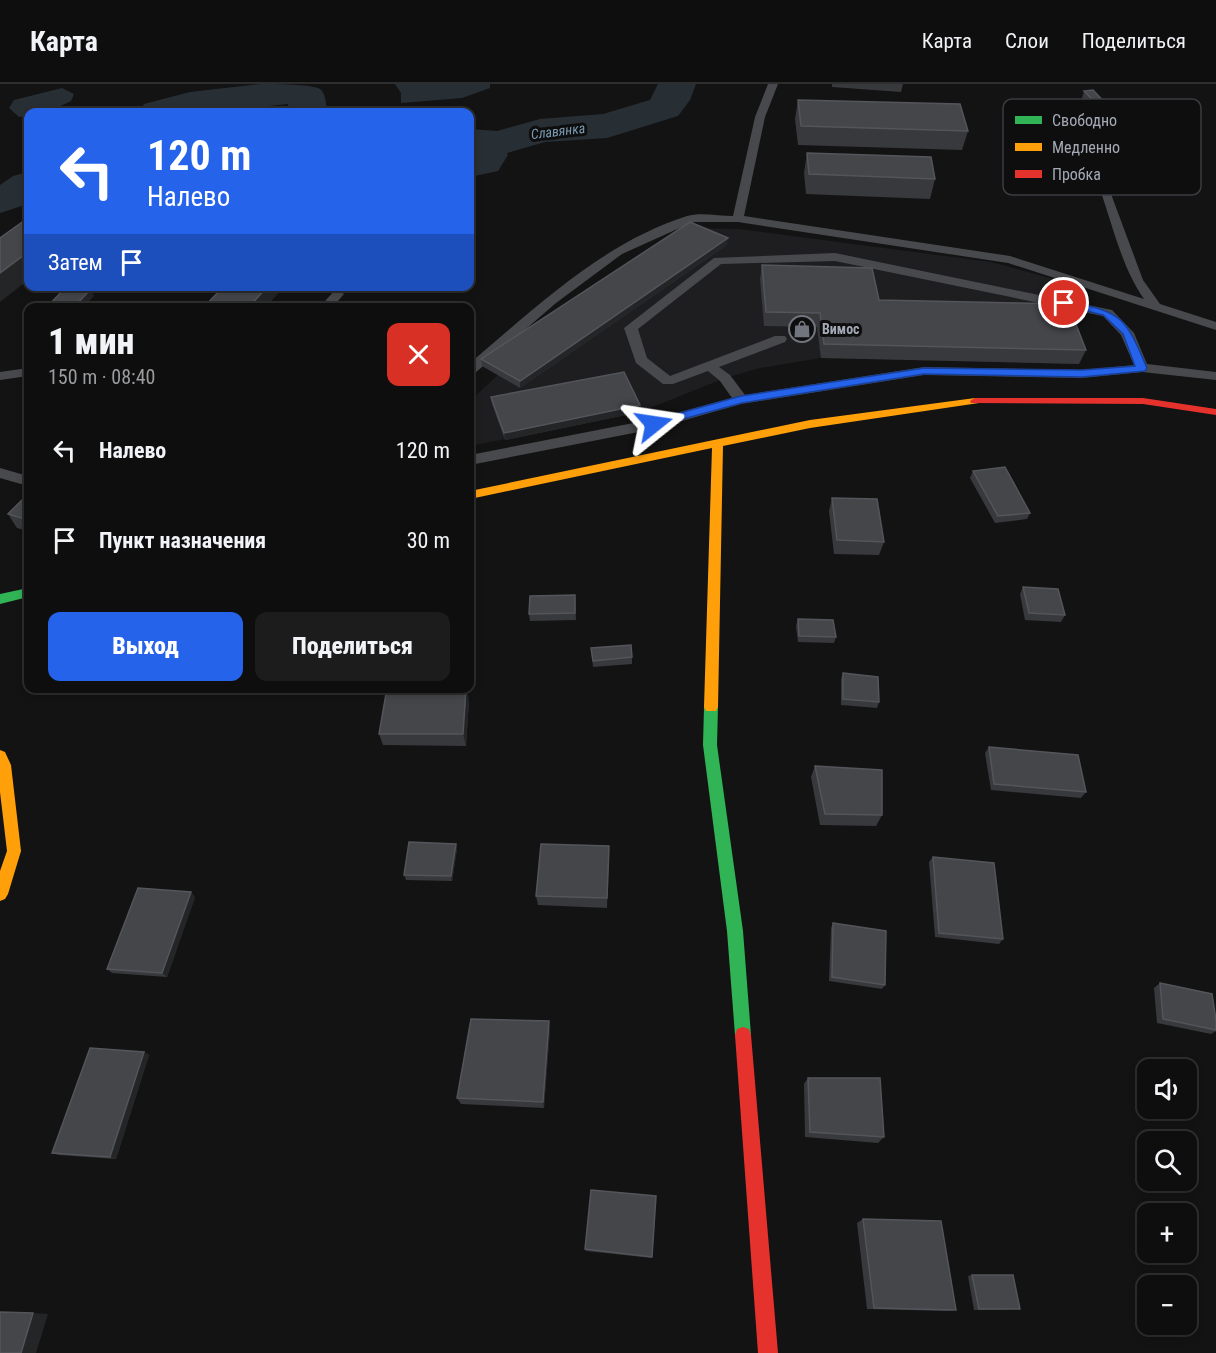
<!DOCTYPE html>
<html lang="ru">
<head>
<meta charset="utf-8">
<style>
  body { margin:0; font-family:"Roboto Condensed",sans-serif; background:#1c1c1d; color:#f1f3f6; height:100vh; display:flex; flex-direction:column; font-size:22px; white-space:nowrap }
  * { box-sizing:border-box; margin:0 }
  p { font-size:20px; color:#9b9c9e }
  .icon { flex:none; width:33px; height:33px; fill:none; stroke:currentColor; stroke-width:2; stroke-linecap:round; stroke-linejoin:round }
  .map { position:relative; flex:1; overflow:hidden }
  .side { position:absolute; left:24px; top:219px; width:450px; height:390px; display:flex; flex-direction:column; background:#0e0e0f; border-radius:12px; box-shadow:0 3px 9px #0003,0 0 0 2px #2e2e2f }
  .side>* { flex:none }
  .banner { position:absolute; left:24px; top:24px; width:450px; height:183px; border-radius:12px; box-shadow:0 3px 9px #0003,0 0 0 2px #2e2e2f; background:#2563eb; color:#fff; overflow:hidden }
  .controls { position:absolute; left:1137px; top:975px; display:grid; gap:12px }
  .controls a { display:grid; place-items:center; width:60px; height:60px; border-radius:12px; background:#0e0e0f; box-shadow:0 3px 9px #0003,0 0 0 2px #2e2e2f; font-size:30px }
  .pin { position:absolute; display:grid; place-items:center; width:51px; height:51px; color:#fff; margin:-26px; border:3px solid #fff; border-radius:50%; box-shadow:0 2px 6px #0007 }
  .me { position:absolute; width:66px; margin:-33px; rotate:75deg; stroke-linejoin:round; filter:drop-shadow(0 0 4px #0008) }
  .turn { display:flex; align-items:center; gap:21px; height:126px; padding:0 24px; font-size:27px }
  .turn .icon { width:78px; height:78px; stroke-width:2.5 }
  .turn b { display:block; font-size:42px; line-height:51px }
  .then { display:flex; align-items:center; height:57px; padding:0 24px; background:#0003; gap:12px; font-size:22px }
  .round { display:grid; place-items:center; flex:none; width:63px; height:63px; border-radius:12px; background:#1c1c1d }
  .summary { display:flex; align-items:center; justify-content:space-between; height:102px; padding:0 24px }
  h1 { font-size:36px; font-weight:800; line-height:45px }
  .button { display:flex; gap:12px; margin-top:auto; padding:12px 24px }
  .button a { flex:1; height:69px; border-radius:12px; background:#2563eb; color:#fff; font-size:24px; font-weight:800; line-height:69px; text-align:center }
  .button a+a { background:#1c1c1d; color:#f1f3f6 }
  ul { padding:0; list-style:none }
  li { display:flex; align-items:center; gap:18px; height:90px; padding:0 24px }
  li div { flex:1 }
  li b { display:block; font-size:22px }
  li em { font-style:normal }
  header { display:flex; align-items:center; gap:36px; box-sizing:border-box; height:84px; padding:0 30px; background:#0e0e0f; border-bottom:2px solid #2e2e2f }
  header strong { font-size:28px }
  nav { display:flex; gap:33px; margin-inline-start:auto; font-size:21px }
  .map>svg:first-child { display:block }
</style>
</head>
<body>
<header>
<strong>Карта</strong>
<nav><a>Карта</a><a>Слои</a><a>Поделиться</a></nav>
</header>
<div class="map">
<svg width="1216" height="1269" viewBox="0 0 1216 1269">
  <rect width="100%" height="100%" fill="#131314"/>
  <path fill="#1e1e20" d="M690 144 739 145 991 178 1057 196 1066 207 1062 234 1079 280 821 274 760 284 725 294 640 328 470 362V317L498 291 482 282Z"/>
  <g fill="#272f35">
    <path d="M395 0H490V4L462 14 401 19V9Z"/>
    <path d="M62 4 74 10 71 17 50 27 28 28V32L19 33 9 24 14 16Z"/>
  </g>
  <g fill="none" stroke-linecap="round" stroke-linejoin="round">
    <g fill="#272f35" fill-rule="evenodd">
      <path d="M261 0C275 0 310 0 320 5 326 10 326 20 327 28H289L288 20 208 28H139L144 20 190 8Z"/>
      <path d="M658 0H696L690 16 678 32 607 54 545 58 507 69 508 71 498 87 470 93V45L497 47 540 35 603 30 650 16Z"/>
      <path d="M28 88V120L0 129V101L13 92Z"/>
    </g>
    <g fill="#48494c" fill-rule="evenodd">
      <path d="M768 0H778L765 33 744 132 1010 172 1144 215C1115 173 1110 121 1088 77 1079 59 1055 34 1039 21L1038 19 1043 16 1060 28 1098 75 1143 196 1160 220 1216 238V246L1008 179 738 138H693L622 170 556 219 475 289 470 290V279C535 224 604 158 687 132 701 128 719 132 733 132L755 33Z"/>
      <path d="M835 169 1112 226 1134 249 1147 280 1216 288V296L1142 288 1082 294 924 291 741 320 654 345 470 381V371L654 335 732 314 720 297 708 287 673 300H663L636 279 624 244 714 174ZM835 177 1103 232 1121 251 1134 281 1082 286 924 283 745 311 730 291 719 283 785 258 787 255 785 252H775L670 292 647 274 638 245 721 180Z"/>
      <path d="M338 206 344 210 332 224H319L334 207Z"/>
      <path d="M28 284V292L0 296V288Z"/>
      <path d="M0 384 28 392V402L0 394Z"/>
    </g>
    <g fill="#30b455" fill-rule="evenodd">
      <path d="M28 504V513L0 520V510Z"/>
      <path d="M711 617 716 619 718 623 717 661 743 847 751 951 749 957 743 959 737 957 735 951 727 847 703 661 704 623 706 619Z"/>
    </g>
    <g fill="#ff9f0a" fill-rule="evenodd">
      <path d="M975 314 980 317 979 319 810 344 723 362 718 623 716 627H706L704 623 712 364 470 415V407L810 336Z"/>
      <path d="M0 666 5 668 11 681 21 767 8 810 5 815 0 817V787L7 767 0 708Z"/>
    </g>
    <g fill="#e5322d" fill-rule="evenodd">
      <path d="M975 314H1143L1216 325V331L1143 320 971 319 970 317Z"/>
      <path d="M743 943 749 945 751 951 778 1269H758L735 951 737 945Z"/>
    </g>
  </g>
  <g fill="#38393d">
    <path d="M832 0H903L901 8 832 3Z"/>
    <path d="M1084 7 1108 22 1105 28 1097 29 1082 14Z"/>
    <path d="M798 16 968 47 962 66 798 61 795 35Z"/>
    <path d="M1023 21 1042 29 1039 35 1028 36 1021 27Z"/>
    <path d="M807 69 935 95 930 115 806 110 804 89Z"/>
    <path d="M727 161 520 304 482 282 481 275Z"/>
    <path d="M762 181 879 216 1086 266 1079 280 821 274 817 243 764 242 760 195Z"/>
    <path d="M491 313 640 328 505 356 492 320Z"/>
    <path d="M973 387 1030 429 1027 435 995 439 970 394Z"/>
    <path d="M28 410V447L17 444 8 430Z"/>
    <path d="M832 414 884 458 879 471 834 470 829 427Z"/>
    <path d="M1023 503 1065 531 1061 538 1025 536 1020 510Z"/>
    <path d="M575 511 576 536 530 537 529 530Z"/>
    <path d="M798 535 836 553 834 559 798 558 796 542Z"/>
    <path d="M591 564 632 573V580L593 583Z"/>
    <path d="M843 589 879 618 877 624 841 621V595Z"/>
    <path d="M469 616 466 662 383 661 379 650Z"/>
    <path d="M989 663 1086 708 1081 714 991 706 985 669Z"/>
    <path d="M815 682 882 731 876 742 820 741 811 693Z"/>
    <path d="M456 760 457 765 452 797 406 796 404 791Z"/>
    <path d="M609 772 607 824 538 821 536 812Z"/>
    <path d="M933 773 1003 855 999 860 935 853 929 778Z"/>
    <path d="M195 813 167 893 112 889 107 885Z"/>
    <path d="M833 839 885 901 882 905 829 897 831 844Z"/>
    <path d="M1160 899 1216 936V947L1211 950 1157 939 1154 904Z"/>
    <path d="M550 945 544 1024 461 1020 457 1014Z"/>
    <path d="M144 968 149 971 116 1075 59 1071 52 1069Z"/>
    <path d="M808 994 884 1053 878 1059 805 1053 804 1000Z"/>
    <path d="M863 1135 956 1226 947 1227 867 1225 857 1139Z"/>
    <path d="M585 1165 652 1173V1174L586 1167Z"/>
    <path d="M972 1191 1020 1225 974 1226 968 1192Z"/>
  </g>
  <g fill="#242527">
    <path d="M728 154 727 161 520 304V297Z"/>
    <path d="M28 168V196L0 218V189Z"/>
    <path d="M268 202H285L265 224H248Z"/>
    <path d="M91 205 94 212 83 224H73Z"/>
    <path d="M640 321V328L505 356 504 349Z"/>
    <path d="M467 604 469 616 466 662 463 650Z"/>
    <path d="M456 760 457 765 452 797 451 792Z"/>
    <path d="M191 808 195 813 167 893 162 889Z"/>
    <path d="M549 937 550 945 544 1024 543 1018Z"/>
    <path d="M144 968 149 971 116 1075 110 1073Z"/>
    <path d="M33 1229 48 1230 36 1269H21Z"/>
  </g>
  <g fill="#44464a" stroke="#53555b" stroke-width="1.5">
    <path d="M1093 6 1108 22H1099L1084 7Z"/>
    <path d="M798 16 960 20 968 47 801 42Z"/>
    <path d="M807 69 931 73 935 95 809 90Z"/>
    <path d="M28 134V168L0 189V154Z"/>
    <path d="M690 138 728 154 520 297 481 275Z"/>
    <path d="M762 181 872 184 879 216 1068 220 1086 266 824 260 820 229 766 228Z"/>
    <path d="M67 202H76L91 205 73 224H46Z"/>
    <path d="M224 202H268L248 224H203Z"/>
    <path d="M624 288 640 321 504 349 491 313Z"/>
    <path d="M1005 383 1030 429 998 432 973 387Z"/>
    <path d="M28 410V436L8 430Z"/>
    <path d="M832 414 877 415 884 458 837 456Z"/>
    <path d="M1023 503 1058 505 1065 531 1029 529Z"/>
    <path d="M575 511V529L529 530 530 512Z"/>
    <path d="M798 535 833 536 836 553 799 552Z"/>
    <path d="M631 561 632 573 593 577 591 564Z"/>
    <path d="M843 589 878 593 879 618 843 615Z"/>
    <path d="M387 604H466L463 650H379Z"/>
    <path d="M989 663 1078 671 1086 708 994 700Z"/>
    <path d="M815 682 882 686V731L825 730Z"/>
    <path d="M409 758 456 760 451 792 404 791Z"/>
    <path d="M541 760 609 762 607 814 536 812Z"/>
    <path d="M933 773 994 779 1003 855 939 849Z"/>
    <path d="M138 804 191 808 162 889 107 885Z"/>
    <path d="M833 839 886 847 885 901 832 893Z"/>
    <path d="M1160 899 1212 910 1216 936V946L1163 935Z"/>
    <path d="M471 935 549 937 543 1018 457 1014Z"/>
    <path d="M90 964 144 968 110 1073 52 1069Z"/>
    <path d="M808 994H880L884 1053 810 1048Z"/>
    <path d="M591 1106 656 1112 652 1173 585 1165Z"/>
    <path d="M863 1135 941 1137 956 1226 874 1224Z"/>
    <path d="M972 1191H1013L1020 1225H979Z"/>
    <path d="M0 1228 33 1229 21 1269H0Z"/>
  </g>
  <path fill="#2563eb" stroke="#184099" stroke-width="1.5" d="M1064 216C1121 229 1124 229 1147 284L1145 287 1082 293 924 290 742 319 654 343 649 340 651 337 741 312 924 284 1082 286 1135 282 1123 250 1103 231 1061 221V217Z"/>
  <defs>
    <symbol id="shop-ring" viewBox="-11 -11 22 22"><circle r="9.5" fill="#0e0e0f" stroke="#71757d" stroke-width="1.5"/><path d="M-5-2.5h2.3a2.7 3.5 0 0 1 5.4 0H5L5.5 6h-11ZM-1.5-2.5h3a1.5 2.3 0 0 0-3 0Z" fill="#71757d"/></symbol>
  </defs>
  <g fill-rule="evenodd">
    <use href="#shop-ring" x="787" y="230" width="30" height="30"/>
  </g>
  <g text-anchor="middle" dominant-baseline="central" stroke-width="6" stroke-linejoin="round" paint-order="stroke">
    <g font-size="14" font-style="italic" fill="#7a9ab1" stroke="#0e0e0f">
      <text transform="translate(558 47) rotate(-7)">Славянка</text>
    </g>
    <g font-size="14" font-weight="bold" fill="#a4aab5" stroke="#0e0e0f" text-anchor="start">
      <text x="822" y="245">Вимос</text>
    </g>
  </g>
  <rect x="1003" y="15" width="198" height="96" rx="9" fill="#0e0e0f" stroke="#3b3d41" stroke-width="1.5"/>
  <rect x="1015" y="32" width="27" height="8" fill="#30b455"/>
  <rect x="1015" y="59" width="27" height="8" fill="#ff9f0a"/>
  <rect x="1015" y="86" width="27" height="8" fill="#e5322d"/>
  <g font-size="16" fill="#a4aab5">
    <text x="1052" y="42">Свободно</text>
    <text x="1052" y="69">Медленно</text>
    <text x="1052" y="96">Пробка</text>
  </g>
</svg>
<div class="controls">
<a><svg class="icon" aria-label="sound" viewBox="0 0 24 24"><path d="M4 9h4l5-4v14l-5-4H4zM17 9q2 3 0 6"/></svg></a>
<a><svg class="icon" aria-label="search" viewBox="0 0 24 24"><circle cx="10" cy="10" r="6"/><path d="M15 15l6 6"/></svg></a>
<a>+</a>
<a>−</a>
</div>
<div class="pin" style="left:1064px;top:219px;background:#d93025"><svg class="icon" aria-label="arrive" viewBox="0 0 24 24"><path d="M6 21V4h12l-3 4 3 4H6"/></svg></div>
<svg class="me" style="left:654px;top:340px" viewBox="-20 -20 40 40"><path d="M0-17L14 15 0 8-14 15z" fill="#2563eb" stroke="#fff" stroke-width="4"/></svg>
<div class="banner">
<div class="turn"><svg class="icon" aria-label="left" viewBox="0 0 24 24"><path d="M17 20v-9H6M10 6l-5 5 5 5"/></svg><div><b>120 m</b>Налево</div></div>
<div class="then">Затем<svg class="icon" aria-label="arrive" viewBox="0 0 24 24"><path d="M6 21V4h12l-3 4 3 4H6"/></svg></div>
</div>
<section class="side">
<div class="summary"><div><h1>1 мин</h1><p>150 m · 08:40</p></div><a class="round" style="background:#d93025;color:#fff"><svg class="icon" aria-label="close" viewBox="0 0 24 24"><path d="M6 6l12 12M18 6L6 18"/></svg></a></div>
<ul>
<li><svg class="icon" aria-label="left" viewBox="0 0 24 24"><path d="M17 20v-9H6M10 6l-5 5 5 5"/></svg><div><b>Налево</b></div><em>120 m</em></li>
<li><svg class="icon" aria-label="arrive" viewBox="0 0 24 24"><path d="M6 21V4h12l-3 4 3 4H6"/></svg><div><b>Пункт назначения</b></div><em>30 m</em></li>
</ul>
<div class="button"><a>Выход</a><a>Поделиться</a></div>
</section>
</div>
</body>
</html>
